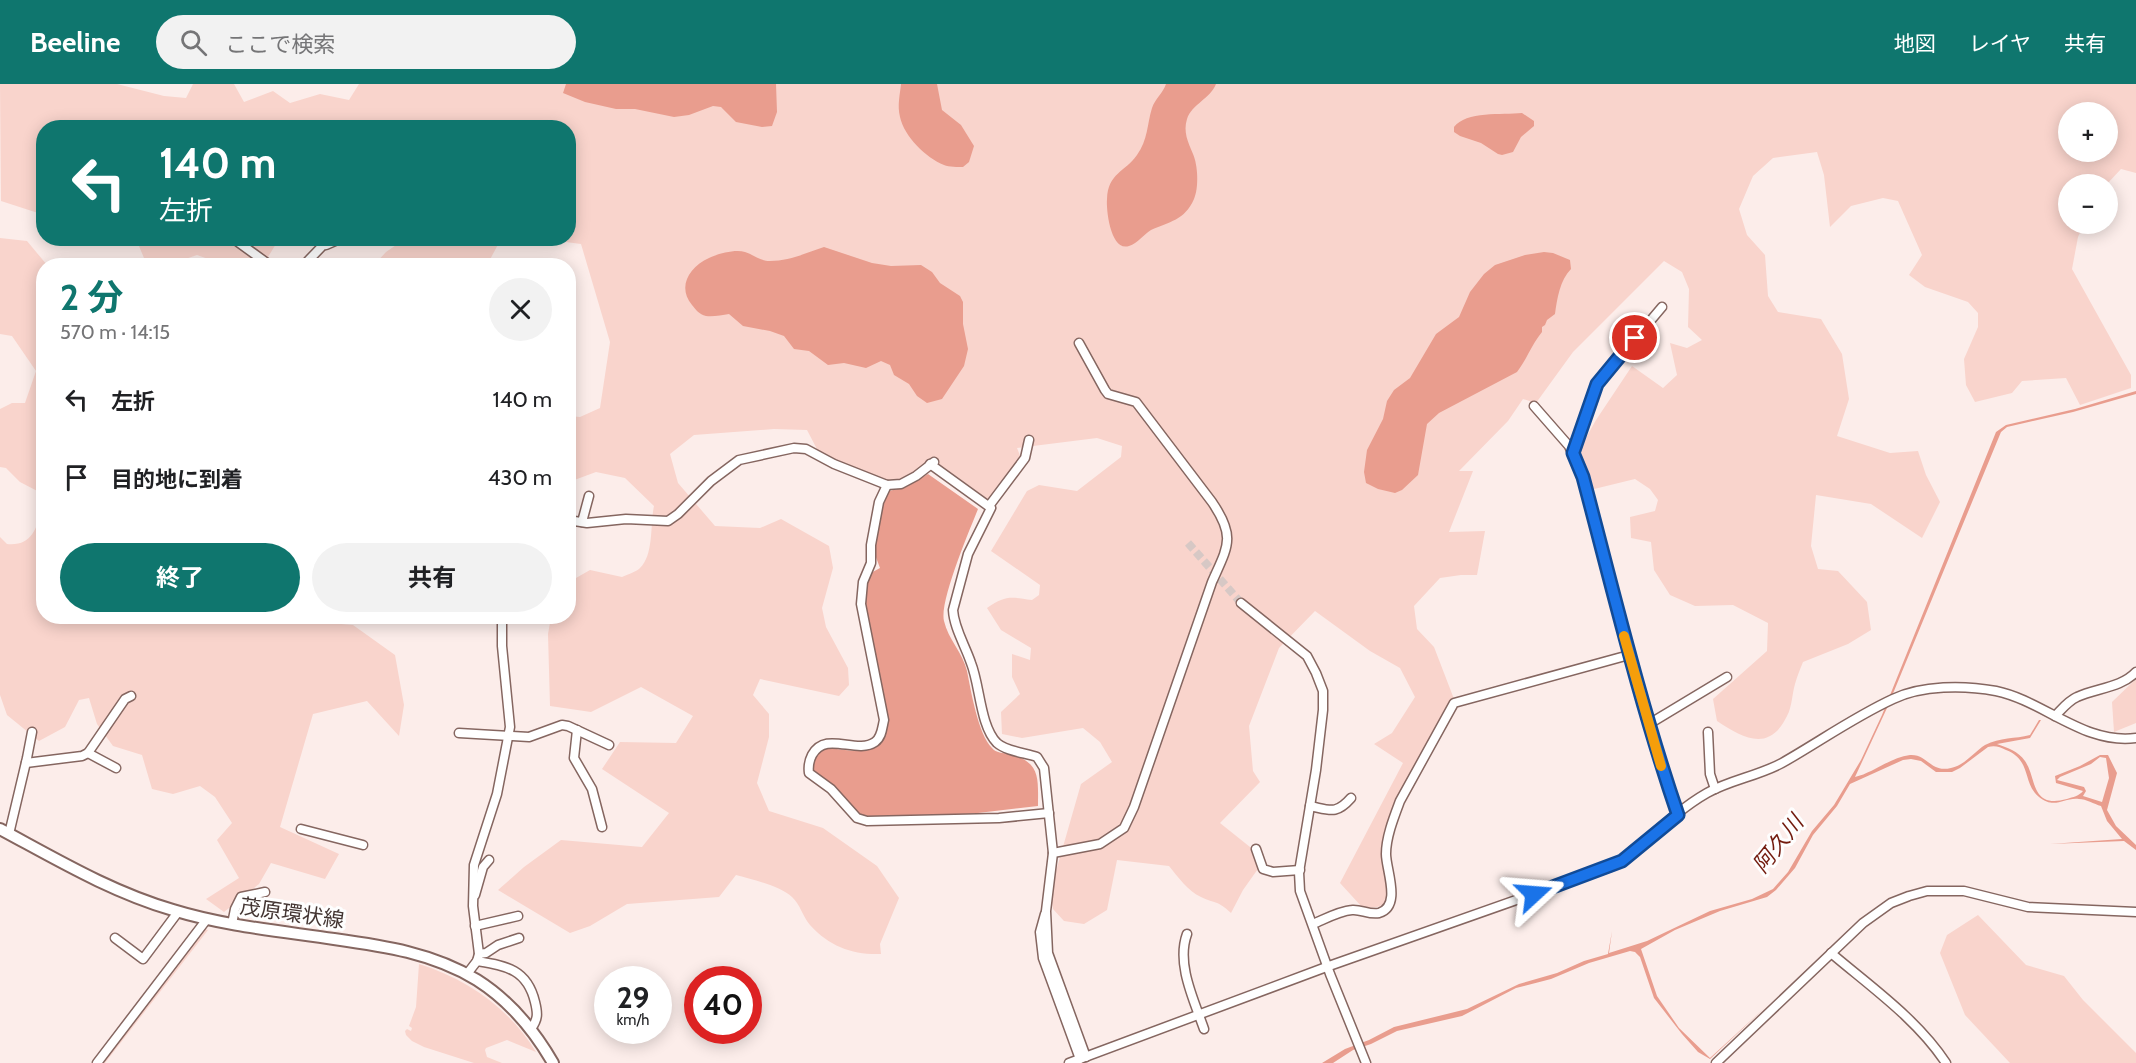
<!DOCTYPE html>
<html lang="ja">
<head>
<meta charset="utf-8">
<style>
  body { margin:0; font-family:Cabin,"Noto Sans JP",sans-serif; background:#f2f2f2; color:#202124; height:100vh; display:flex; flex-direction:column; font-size:22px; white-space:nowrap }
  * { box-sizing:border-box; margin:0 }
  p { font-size:20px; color:#757577 }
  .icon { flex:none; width:33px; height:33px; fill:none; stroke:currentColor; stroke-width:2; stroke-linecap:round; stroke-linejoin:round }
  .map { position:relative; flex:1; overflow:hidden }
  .panel { position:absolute; left:36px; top:174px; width:540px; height:366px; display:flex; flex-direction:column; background:#fff; border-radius:24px; box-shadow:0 3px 15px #0003 }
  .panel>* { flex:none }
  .hud { position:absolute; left:36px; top:36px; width:540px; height:126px; border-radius:24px; box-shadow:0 3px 15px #0003; background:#0f766e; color:#fff; overflow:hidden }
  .tools { position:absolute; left:2058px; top:18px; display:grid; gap:12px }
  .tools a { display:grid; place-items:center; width:60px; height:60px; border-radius:50%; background:#fff; box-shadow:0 3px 15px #0003; font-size:30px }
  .speed { position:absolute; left:594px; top:882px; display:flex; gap:12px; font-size:30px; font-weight:700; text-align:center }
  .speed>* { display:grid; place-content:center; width:78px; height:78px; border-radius:50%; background:#fff; box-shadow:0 3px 15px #0003; line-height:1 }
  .speed small { font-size:15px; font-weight:400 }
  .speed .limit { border:9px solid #d22; background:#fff; color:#111 }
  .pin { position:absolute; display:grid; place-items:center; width:51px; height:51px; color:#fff; margin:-26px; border:3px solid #fff; border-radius:50%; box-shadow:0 2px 6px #0007 }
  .me { position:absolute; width:66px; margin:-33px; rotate:71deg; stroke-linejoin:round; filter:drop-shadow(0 0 4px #0008) }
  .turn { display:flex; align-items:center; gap:21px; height:126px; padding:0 24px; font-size:27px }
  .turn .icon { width:78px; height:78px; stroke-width:2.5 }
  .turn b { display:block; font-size:42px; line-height:51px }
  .round { display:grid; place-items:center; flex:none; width:63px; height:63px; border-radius:32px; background:#f2f2f2 }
  .headline { display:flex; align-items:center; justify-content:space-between; height:102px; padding:0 24px }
  h1 { font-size:36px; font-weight:700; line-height:45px; color:#0f766e }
  .action { display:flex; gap:12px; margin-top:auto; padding:12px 24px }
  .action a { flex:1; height:69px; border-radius:36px; background:#0f766e; color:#fff; font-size:24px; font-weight:700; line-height:69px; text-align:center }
  .action a+a { background:#f2f2f2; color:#202124 }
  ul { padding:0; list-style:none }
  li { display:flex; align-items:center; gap:18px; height:78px; padding:0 24px }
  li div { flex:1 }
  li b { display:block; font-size:22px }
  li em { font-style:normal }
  header { display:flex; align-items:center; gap:36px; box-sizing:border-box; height:84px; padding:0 30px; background:#0f766e; color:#fff }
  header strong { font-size:28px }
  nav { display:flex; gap:33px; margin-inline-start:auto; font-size:21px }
  .search { width:420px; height:54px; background:#f2f2f2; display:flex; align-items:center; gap:15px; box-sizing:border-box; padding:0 21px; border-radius:33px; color:#757577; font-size:22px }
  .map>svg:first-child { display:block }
</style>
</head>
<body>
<header>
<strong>Beeline</strong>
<div class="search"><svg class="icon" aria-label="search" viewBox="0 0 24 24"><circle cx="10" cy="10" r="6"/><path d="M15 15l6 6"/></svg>ここで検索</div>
<nav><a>地図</a><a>レイヤ</a><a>共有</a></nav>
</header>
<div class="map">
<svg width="2136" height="979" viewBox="0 0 2136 979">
  <rect width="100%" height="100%" fill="#fcedea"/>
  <g fill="#f9d4cc" fill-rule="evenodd">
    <path d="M0 0H117L164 12 186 14 193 0H234L244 18 273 7 290 19 320 10 349 16 359 0H2136V89L2121 85 2107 100H2068V140H2084L2078 153 2072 185 2131 291V304L2080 321 2066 294 2022 297 2012 309 1975 318 1966 301 1964 275 1978 243V229L1968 218 1925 203 1909 191 1922 171 1898 117 1883 114 1851 122 1830 143 1824 91 1817 68 1773 74 1753 92 1739 125 1747 151 1765 171 1768 212 1778 228 1821 235 1842 270 1849 315 1837 352 1890 369 1918 367 1926 391 1940 418 1922 454 1871 420 1816 411 1811 462 1818 485 1838 487 1867 518 1871 546 1848 560 1803 578C1800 585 1797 593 1795 600 1792 610 1792 623 1787 632 1769 669 1743 654 1717 637L1713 615 1767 567 1768 539 1733 521 1695 522 1670 511 1654 486 1651 458 1631 454 1630 433 1655 427 1658 416 1650 405 1635 395 1590 406 1578 368 1596 336 1632 282 1663 304 1677 291 1670 259 1687 264 1702 256 1688 243 1689 205 1682 188 1664 177 1573 268 1536 319 1523 315 1508 337 1459 387H1473L1449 448 1485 447 1477 491H1461L1440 494 1414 522 1417 545 1434 563 1454 615C1432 655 1396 706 1386 750 1384 757 1382 765 1382 772 1382 796 1405 828 1362 823L1340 799 1403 679 1374 660 1392 649 1415 613 1400 584 1370 567 1315 527 1279 564 1249 642 1253 687 1260 698 1220 739 1265 775 1243 806 1231 829C1217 816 1216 820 1201 813 1188 807 1178 793 1169 782L1117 776 1107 826 1084 840 1064 837 1053 825 1050 808 1081 700 1112 678 1100 658 1083 644 1022 654 1002 650 1001 628 1020 610 1012 593V570L1030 576 1031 564 1001 546 987 524C1006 511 1010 513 1032 516L1039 511 1040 501 991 467 1027 407 1039 401 1077 407 1121 373 1122 362 1097 354 1017 364 1021 374 987 416 930 375C918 387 905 398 887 398L819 369 807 346 774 345 694 351 670 370 678 399 715 442 760 444 781 435 829 462 833 484 822 524 826 543 848 584 849 601 839 612 760 595 753 611 769 630V653L757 699 769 727 823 744 877 782 899 814 880 860 881 870C853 871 830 863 810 841 803 833 800 820 792 813 781 802 751 795 736 791L719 813 627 820 590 842 570 849 498 806 524 783 561 756 642 763 669 729 602 685 620 658 676 659 693 632 641 603 591 628 550 622 548 550 551 533 568 532 569 498 590 486 622 493C628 490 636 488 640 484 654 471 650 440 654 422L625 394 596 388 569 398V332L580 333 600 324 610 258 581 160 543 155 568 154V44H44L43 127 38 129 1 117ZM2068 28H2108V68H2068Z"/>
    <path d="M0 154 27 157 47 181 44 182 43 410 20 398 6 384 0 383V325L12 319H25L36 287 12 252 0 250Z"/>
    <path d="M136 155H279L268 173 260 182 225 181 197 171 168 181 144 174Z"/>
    <path d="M405 155V154L501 155 487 181H374L386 168Z"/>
    <path d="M43 426 44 532 307 533 330 539 353 541 395 571 404 621 399 652 367 617 313 630 280 743 339 770 325 795 271 779 259 800 224 828 206 815 239 794 217 756 232 739 215 713 200 702 173 710 152 705 142 671 113 662 97 640 89 614 79 616 65 643 39 657 7 631 0 611V453L7 460C32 462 35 446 43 426Z"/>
    <path d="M2136 595V639L2114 648 2112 618Z"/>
    <path d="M1978 831 2026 881 2064 892 2083 916 2136 969V979H2010L1965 931 1940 869 1947 851Z"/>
    <path d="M205 845 208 846 105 979H101Z"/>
    <path d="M419 880C467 895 509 924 536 968L507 956 486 964 485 966 487 973 502 979H474L424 963 412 957 406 951 405 947 407 945 411 947 412 944 409 942 416 923Z"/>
  </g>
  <g fill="#e99d8e" fill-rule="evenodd">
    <path d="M566 0H776L777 28 772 42 762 43 736 38 721 23 713 22 689 31 674 33 635 25H616L585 18 563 9Z"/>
    <path d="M901 0H937L942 26 961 41 974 62 969 78 963 83C958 83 949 83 944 81 926 74 904 52 900 33 897 21 900 11 901 0Z"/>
    <path d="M1166 0H1216C1210 15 1192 20 1187 35 1183 48 1188 58 1193 70 1198 81 1199 104 1194 115 1185 136 1169 138 1151 146 1143 151 1138 159 1129 162 1111 168 1106 127 1107 115 1108 89 1125 88 1137 71 1148 56 1147 40 1152 24 1155 15 1163 9 1166 0Z"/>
    <path d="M1522 29 1534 37V42L1521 53 1513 68 1502 71 1498 70 1481 59 1460 52 1454 48V43C1466 27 1502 31 1522 29Z"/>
    <path d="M824 163 872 179 891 182 921 181 932 188 940 199 960 212 963 218V240L968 265 964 282 942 315 927 319 917 312 909 300 894 291 890 281 881 277 866 284 844 279 828 281 809 267 794 265 784 252 770 247 743 242 729 230C722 231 713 233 706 232 699 230 696 226 692 221 677 203 689 183 709 174 717 170 735 165 745 168 754 171 760 177 770 177 789 177 806 169 824 163Z"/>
    <path d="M1544 168 1553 169 1570 176 1571 185C1560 196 1557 215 1555 230L1547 236 1545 241 1542 243V248C1532 260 1527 275 1517 288L1439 329 1427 340 1418 391 1402 406 1395 409 1378 405 1366 399 1364 388 1367 366 1383 335 1387 317 1394 306 1410 294 1436 250 1459 233 1470 208 1484 190 1495 181 1525 171Z"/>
    <path d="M2136 307V310L2073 328 2007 343 2001 348 1887 624 1855 693C1873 689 1891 673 1910 671 1928 670 1930 689 1951 684 1965 681 1974 668 1985 661 2000 653 2015 655 2030 651L2039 636H2041L2030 654 1997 660C2008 664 2018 667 2025 677 2037 694 2030 725 2067 715 2073 713 2079 712 2083 707L2056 699 2055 692 2080 682 2100 671H2108L2117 689 2107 726 2116 742 2136 761V766L2124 757 2050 760 2122 755 2107 737 2101 722C2094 720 2086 715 2079 715 2064 713 2055 726 2039 713 2022 699 2032 676 2006 666 2000 663 1995 661 1988 663L1960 684 1952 688H1936L1921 677 1911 675 1903 676 1850 700 1837 722 1813 751 1795 784 1776 806 1767 813 1720 827 1675 846 1641 865 1657 912 1679 944 1710 974 1769 920 1710 975 1698 968 1682 950 1654 914 1640 873 1635 868 1630 867 1589 879 1551 895 1516 904 1462 932 1397 947 1371 960 1353 966 1333 979H1322L1345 965 1369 956 1394 943 1467 925 1519 900 1557 889 1584 877 1608 870 1612 847 1587 799 1612 847 1609 869 1647 857 1710 827 1752 815 1773 805 1788 788 1812 747 1834 721 1861 676 1882 631 1996 348 2006 341 2075 325ZM2100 673 2106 674 2109 694 2102 718 2083 712 2086 707 2084 703 2057 696 2060 693 2091 680Z"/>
    <path d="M928 390 978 425C970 445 939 518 944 537 948 555 963 569 967 587 971 607 978 650 992 664 996 669 1003 669 1009 670 1041 678 1038 694 1038 722L944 733 857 734 816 692 811 684 814 672 822 664C842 664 869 674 883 655L862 507 869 490 880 484 874 468 882 421 889 407 906 403Z"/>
  </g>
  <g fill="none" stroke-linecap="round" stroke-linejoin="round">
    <path stroke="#d7c8c5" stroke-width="8" stroke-dasharray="8 4" stroke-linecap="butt" d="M1188 459 1241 519"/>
    <defs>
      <g id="minor">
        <path d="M238 158 271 182"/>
        <path d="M326 161 342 154"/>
        <path d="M303 182 330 154"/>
        <path d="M1079 259 1105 306 1108 310 1136 318 1212 418C1236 453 1228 462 1212 498L1134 723 1124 744 1100 760 1053 769 1046 827 1048 869 1086 973"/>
        <path d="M1534 322 1569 362 1583 393 1629 571 1661 681 1678 731"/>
        <path d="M1573 369 1597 300 1662 223"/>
        <path d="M930 380 991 424 968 470 953 526C954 544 965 561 971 579 980 601 980 642 997 659 1006 667 1025 669 1037 673L1044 684 1053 769"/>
        <path d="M887 401 879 418 871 461V479L863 498 861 520 884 636C882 644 882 653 875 658 856 671 826 646 812 671 809 677 808 682 809 689L831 705 857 734 867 737 999 734 1049 729"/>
        <path d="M989 422 1025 374 1029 356"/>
        <path d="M568 436 587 439 626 435 668 437 678 430 711 397 739 376 794 364 806 365 834 380 887 401 901 400 916 392 934 378"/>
        <path d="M582 438 589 412"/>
        <path d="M1241 519 1307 572 1316 589 1323 607V626L1316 686 1299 788 1300 807 1330 890 1366 979"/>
        <path d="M2055 632C2062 625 2068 617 2077 613 2096 604 2121 604 2136 588"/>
        <path d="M1649 640 1727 593"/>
        <path d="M577 646 574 674 592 705 602 743"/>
        <path d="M1708 648 1710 690 1715 705"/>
        <path d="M459 649 529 653 562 641 568 642 609 661"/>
        <path d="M88 669 116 684"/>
        <path d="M26 679 82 672 88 669 125 615 131 612"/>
        <path d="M1310 722C1330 726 1336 731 1351 714"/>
        <path d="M301 745 363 761"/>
        <path d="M9 750 27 674 32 648"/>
        <path d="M1256 765 1263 785 1273 788 1300 786"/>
        <path d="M475 811 483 783 489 776"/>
        <path d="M1045 830 1040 848 1043 874 1080 975"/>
        <path d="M232 840 235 825 241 813 265 808"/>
        <path d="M1313 840C1325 835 1339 827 1352 826 1361 825 1369 831 1379 829 1402 822 1386 786 1386 770 1386 753 1394 733 1400 717L1454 619 1629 571"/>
        <path d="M475 842 518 832"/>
        <path d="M1187 850C1176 880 1194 916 1204 945"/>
        <path d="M115 854 143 875 178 828"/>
        <path d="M1831 869C1871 903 1917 935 1946 979"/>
        <path d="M479 870 486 869 498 861 519 854"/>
        <path d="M477 877C506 882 527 885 535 918 538 930 538 935 531 945"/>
        <path d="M467 890 477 877 479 870 473 822 474 781 497 710 510 643 502 562V532"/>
        <path d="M97 979 207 835"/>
        <path d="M1069 979 1329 882 1610 783 1622 777C1649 755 1677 726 1707 709 1730 696 1758 692 1782 679 1819 658 1854 633 1893 615 1922 601 1964 601 1996 607 2044 617 2084 661 2136 654"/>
        <path d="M1716 979 1863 839 1891 819 1909 812 1927 807H1964L2028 823 2136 828"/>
      </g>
      <path id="major" d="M0 745C56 775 111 808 173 826 225 842 280 847 334 855 384 862 433 869 477 896 510 917 534 946 553 979"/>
    </defs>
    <use href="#minor" stroke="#856660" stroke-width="11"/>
    <use href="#major" stroke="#856660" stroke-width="14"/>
    <use href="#minor" stroke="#fff" stroke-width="8"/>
    <use href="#major" stroke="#fff" stroke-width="10"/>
  </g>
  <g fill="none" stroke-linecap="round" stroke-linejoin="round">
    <defs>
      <path id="route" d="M1534 810 1622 777 1678 731C1640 620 1613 506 1583 393L1573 369 1597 300 1635 254"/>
    </defs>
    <use href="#route" stroke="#114b97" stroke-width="15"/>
    <use href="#route" stroke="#1a73e8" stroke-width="10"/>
    <path stroke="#f59e0b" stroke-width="10" d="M1624 552 1661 682"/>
  </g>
  <g text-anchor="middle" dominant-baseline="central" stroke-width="6" stroke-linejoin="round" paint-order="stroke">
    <g font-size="21" fill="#433532" stroke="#fefefe">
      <text transform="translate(292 829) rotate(8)">茂原環状線</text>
    </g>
    <g font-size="22" font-style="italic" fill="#721a0d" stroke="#fefefe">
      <text transform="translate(1778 760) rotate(-52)">阿久川</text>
    </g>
  </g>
</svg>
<div class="tools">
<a>+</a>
<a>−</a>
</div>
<div class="speed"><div>29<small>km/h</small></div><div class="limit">40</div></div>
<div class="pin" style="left:1635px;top:254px;background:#d93025"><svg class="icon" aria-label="arrive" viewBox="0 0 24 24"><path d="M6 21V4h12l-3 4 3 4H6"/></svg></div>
<svg class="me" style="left:1534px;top:810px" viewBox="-20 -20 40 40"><path d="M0-17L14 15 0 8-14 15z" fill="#1a73e8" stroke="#fff" stroke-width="4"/></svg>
<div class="hud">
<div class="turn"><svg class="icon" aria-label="left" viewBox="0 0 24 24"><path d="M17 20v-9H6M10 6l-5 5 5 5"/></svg><div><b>140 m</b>左折</div></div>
</div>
<section class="panel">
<div class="headline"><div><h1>2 分</h1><p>570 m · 14:15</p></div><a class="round"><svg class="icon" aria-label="close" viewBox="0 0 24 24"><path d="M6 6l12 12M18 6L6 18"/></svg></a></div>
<ul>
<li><svg class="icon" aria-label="left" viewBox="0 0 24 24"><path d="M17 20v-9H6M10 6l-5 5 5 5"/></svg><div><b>左折</b></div><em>140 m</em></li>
<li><svg class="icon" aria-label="arrive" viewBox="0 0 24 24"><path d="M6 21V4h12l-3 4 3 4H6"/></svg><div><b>目的地に到着</b></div><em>430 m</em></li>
</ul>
<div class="action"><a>終了</a><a>共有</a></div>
</section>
</div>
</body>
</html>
